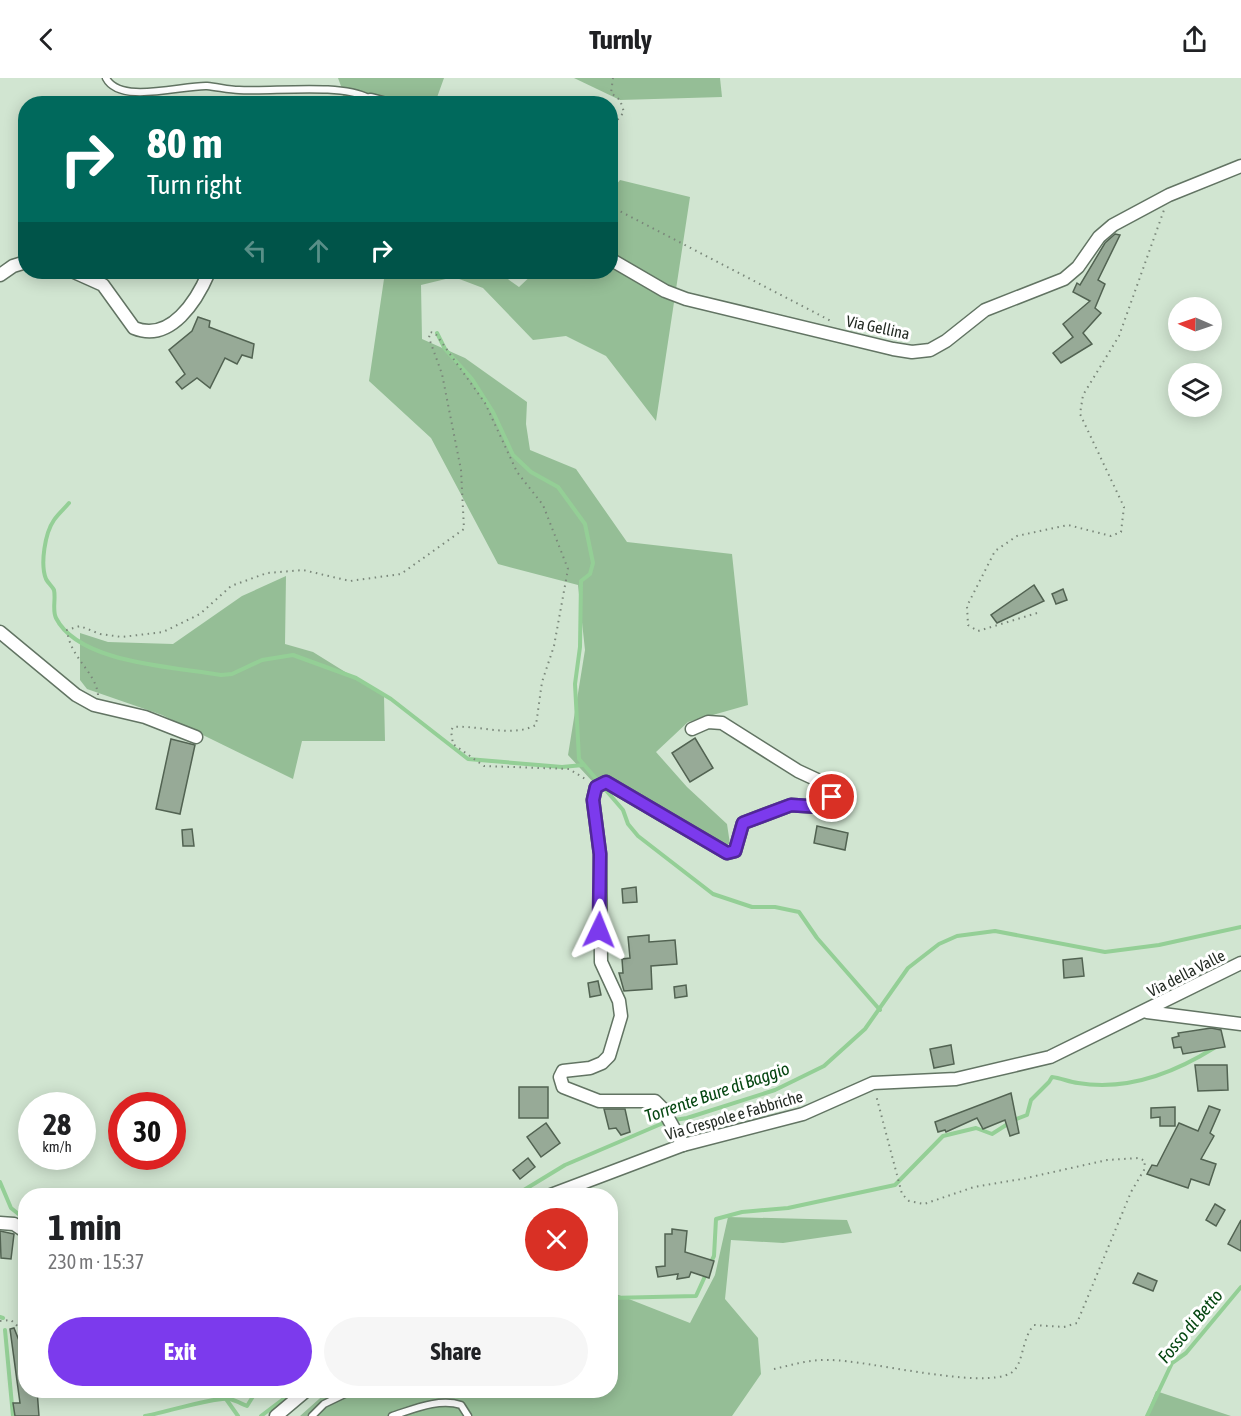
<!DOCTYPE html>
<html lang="en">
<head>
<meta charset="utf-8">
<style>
  body { margin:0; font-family:"Asap Condensed",sans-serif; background:#f6f6f6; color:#202124; height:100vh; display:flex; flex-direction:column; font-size:22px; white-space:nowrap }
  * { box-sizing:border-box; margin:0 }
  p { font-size:20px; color:#757577 }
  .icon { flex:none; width:33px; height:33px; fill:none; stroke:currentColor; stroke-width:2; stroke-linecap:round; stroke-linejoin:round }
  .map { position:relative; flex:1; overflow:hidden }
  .details { position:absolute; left:18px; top:1110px; width:600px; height:210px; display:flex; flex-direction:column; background:#fff; border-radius:24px; box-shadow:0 3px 15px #0003 }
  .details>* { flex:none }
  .guide { position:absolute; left:18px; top:18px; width:600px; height:183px; border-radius:24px; box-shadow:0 3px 15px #0003; background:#00695c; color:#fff; overflow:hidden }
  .needle { width:39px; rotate:272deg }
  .fabs { position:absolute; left:1168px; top:219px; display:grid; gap:12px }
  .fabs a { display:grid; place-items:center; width:54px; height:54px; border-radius:50%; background:#fff; box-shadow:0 3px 15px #0003; font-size:30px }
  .speed { position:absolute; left:18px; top:1014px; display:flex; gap:12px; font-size:30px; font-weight:700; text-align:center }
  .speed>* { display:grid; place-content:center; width:78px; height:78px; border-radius:50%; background:#fff; box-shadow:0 3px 15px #0003; line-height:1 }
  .speed small { font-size:15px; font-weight:400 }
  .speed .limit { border:9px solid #d22; background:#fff; color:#111 }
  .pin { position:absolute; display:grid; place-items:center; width:51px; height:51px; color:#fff; margin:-26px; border:3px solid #fff; border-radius:50%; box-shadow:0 2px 6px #0007 }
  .me { position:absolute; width:66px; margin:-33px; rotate:2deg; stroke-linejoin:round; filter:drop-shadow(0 0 4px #0008) }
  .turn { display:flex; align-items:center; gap:21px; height:126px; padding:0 30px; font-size:27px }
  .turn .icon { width:78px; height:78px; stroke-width:2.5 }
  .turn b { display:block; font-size:42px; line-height:51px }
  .lanes { display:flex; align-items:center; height:57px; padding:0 30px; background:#0003; justify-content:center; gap:30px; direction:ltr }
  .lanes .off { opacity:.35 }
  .round { display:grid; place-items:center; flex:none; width:63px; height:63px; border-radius:32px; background:#f6f6f6 }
  .summary { display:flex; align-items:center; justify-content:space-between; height:102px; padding:0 30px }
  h1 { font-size:36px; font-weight:700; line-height:45px }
  .primary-button { display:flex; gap:12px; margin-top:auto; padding:12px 30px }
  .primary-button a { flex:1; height:69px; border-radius:36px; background:#7c3aed; color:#fff; font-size:24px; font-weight:700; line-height:69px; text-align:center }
  .primary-button a+a { background:#f6f6f6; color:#202124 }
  header { display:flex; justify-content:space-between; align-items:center; height:78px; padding:0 30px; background:#fff; font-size:27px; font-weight:700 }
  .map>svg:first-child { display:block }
</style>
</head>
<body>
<header><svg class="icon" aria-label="back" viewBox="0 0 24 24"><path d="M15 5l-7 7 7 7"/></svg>Turnly<svg class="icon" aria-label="share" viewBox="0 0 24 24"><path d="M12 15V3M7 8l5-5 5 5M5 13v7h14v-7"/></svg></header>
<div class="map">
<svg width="1241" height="1338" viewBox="0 0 1241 1338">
  <rect width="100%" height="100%" fill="#d1e5d1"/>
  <g fill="#95be96">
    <path d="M338 0H444L435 25 394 18 390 25 337 26 344 16Z"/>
    <path d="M574 0H720L722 19 620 22Z"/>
    <path d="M620 102 690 119 656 343 606 278 566 258 533 262 483 210 454 199 421 207 422 261 465 280 527 324 526 346 530 372 576 391 627 464 732 476 748 627 688 644 656 674 687 709 727 746 730 766 715 769 659 744 592 703 568 677 585 572 578 507 498 486 431 360 369 303 384 201 378 194H498L519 209 535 194H610L611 113Z"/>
    <path d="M286 498 285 566 313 574 384 618 385 663H302L293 701 162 637 87 611 80 602V555L108 564 173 566 242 518Z"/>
    <path d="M728 1139 847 1142 852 1155 783 1165 731 1162 725 1221 758 1260 761 1296 732 1338H300L328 1313 610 1312 611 1214 690 1245 715 1197Z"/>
    <path d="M1156 1313 1231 1338H1146Z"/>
  </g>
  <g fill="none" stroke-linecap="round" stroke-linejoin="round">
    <g stroke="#94cf96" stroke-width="4">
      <path d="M437 255 445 271 472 301 493 334 513 377 531 394 558 409 585 446 593 485 590 496 581 503 580 569 575 606 579 681 623 732 628 746 638 758 713 816 752 829H775L799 834 817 860 880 932"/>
      <path d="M69 425C64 431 58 436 54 442 45 455 40 486 46 501 48 505 52 508 54 512 56 521 52 532 56 540 79 586 177 589 221 597L232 596 262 582 293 577 356 600 391 621 468 681 562 689 583 687"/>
      <path d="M0 1104 11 1130 26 1142"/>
      <path d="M514 1118 565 1087 668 1043 687 1040 775 1012 824 988 865 951 908 890 939 866 957 858 995 853 1105 874 1159 867 1241 849"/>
      <path d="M710 1186 714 1178 716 1141 742 1134 788 1130 895 1107 943 1058 976 1050 992 1056 1014 1042 1027 1037 1031 1022 1049 1004 1052 999C1061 1000 1069 1004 1078 1005 1126 1013 1174 995 1214 970"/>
      <path d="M610 1220 696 1218 706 1196"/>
      <path d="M0 1239 3 1240"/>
      <path d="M5 1252 13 1338"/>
      <path d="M226 1321 238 1338"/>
      <path d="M145 1338C163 1335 217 1318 229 1321 235 1322 242 1326 247 1328L257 1312"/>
      <path d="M261 1338 290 1316"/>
      <path d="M1147 1338 1172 1285 1186 1275 1241 1209"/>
    </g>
  </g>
  <g fill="#97aa97" stroke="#526352" stroke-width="1.5">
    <path d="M1115 156 1120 157 1098 202 1105 206 1095 230 1101 235 1083 255 1092 266 1061 285 1053 275 1073 259 1063 246 1090 223 1073 214 1077 205 1080 207 1105 165Z"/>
    <path d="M198 239 210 243 209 249 254 266 252 280 242 277 237 286 225 280 210 310 197 300 182 311 176 304 185 296 169 272 192 253Z"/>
    <path d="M1034 507 1044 523 997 545 991 537Z"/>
    <path d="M1063 511 1067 522 1056 526 1052 516Z"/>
    <path d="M695 660 713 690 690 704 672 675Z"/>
    <path d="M171 661 195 667 180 736 156 731Z"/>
    <path d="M817 748 848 755 845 772 814 765Z"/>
    <path d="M192 751 194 768H183L182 752Z"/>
    <path d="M636 809 637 824 623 825 622 811Z"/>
    <path d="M649 857V864L675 862 677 886 651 888 652 911 624 913 619 895H623L622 881 630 880 628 859Z"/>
    <path d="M1082 880 1084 898 1064 900 1063 882Z"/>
    <path d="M598 903 601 917 590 919 588 905Z"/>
    <path d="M686 907 687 918 675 920 674 909Z"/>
    <path d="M1211 950 1221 952 1225 969 1183 976 1181 969 1174 970 1172 960 1179 958 1178 955Z"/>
    <path d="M951 967 954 986 934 990 930 971Z"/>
    <path d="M1195 987H1227L1228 1012 1198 1013Z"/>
    <rect x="519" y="1009" width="29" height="31"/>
    <path d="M1011 1015 1019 1055 1010 1058 1005 1042 983 1051 977 1040 946 1054 945 1052 938 1054 935 1044Z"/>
    <path d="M1209 1028 1220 1032 1210 1055 1214 1058 1201 1081 1216 1086 1209 1107 1191 1101 1188 1110 1147 1096 1152 1087 1157 1088 1179 1045 1198 1053Z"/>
    <path d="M1175 1029V1048H1160V1039L1151 1040V1030Z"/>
    <path d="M604 1031H625L630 1054 621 1057 616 1050 609 1051Z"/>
    <path d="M546 1045 560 1065 541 1079 527 1059Z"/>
    <path d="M528 1080 535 1089 520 1101 513 1092Z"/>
    <path d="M1215 1126 1225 1132 1216 1148 1206 1142Z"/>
    <path d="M1241 1142V1173L1228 1166Z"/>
    <path d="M672 1151 687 1153 685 1174 714 1183 709 1200 691 1194 689 1199 677 1201 678 1196 658 1199 656 1189 665 1188V1156H672Z"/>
    <path d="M0 1153 14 1156 11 1181 1 1180Z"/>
    <path d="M1138 1195 1157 1203 1153 1213 1133 1205Z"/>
    <path d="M14 1250 26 1280V1312H37L39 1338H15L13 1325H20L10 1251Z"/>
  </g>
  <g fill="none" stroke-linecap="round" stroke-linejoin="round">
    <defs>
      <g id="service">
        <path d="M106 0C120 27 182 7 207 8 218 9 229 12 239 12 272 14 341 5 368 20"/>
        <path d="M312 1338 324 1326 353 1312"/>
        <path d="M392 1338C414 1331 439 1320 461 1327L468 1338"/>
      </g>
      <g id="minor">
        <path d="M348 26 371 22 386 26"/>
        <path d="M610 181 665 213 686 221 893 271 912 274 930 272 946 263 985 232 1064 201 1078 189 1099 159 1113 147 1169 117 1241 88"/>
        <path d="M74 194 103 207 134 250C171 265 197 222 209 194"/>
        <path d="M0 197 13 188 26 184"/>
        <path d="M0 554 76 617 94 627 145 639 196 659"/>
        <path d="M1147 934 1241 946"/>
        <path d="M683 1067 663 1031 655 1023H599L563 1009 560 999 563 993 590 990 602 985 609 978 621 938 619 923 601 884 600 776 593 722 596 709 606 704 727 775 735 773 743 745 791 727 821 729 832 719 826 706 798 693 722 645 708 644 692 651"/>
        <path d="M548 1118 683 1067 803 1036 873 1005 956 1001 1050 979 1241 885"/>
        <path d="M0 1145 14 1146 26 1154"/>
        <path d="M276 1338 307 1312"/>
      </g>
    </defs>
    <use href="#service" stroke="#627463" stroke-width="9"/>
    <use href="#minor" stroke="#627463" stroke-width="15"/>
    <g stroke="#7a877a" stroke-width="2" stroke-dasharray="1.5 4.5" stroke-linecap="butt">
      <path d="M610 51 624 34 620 22 611 15 613 0"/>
      <path d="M610 128 831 243"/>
      <path d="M1037 535 978 553 968 547 967 528 995 473 1017 458 1068 447 1111 458 1121 454 1124 429 1080 336 1083 317 1119 258 1164 132"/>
      <path d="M98 617C96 594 70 580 67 552L80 548 100 556 122 559 163 554 200 536 231 508 267 495 303 492 350 503 401 496 464 451 461 392 442 296 429 260 430 254 435 255 485 325 517 394 543 427 568 491 554 568 542 604 536 647C510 660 482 647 453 649L451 653 453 666 484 688 569 691 587 702"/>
      <path d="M0 1243 11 1242 26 1256"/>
      <path d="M774 1291C792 1287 810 1281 829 1282 868 1282 982 1312 1011 1295 1024 1287 1021 1261 1034 1247L1064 1249 1077 1245 1131 1114 1144 1092 1145 1083 1139 1080 1107 1082 1022 1101 974 1109 924 1126 909 1123 902 1116 876 1017"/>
      <path d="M90 1312C110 1325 129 1317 150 1312"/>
    </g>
    <use href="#service" stroke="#fff" stroke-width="6"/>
    <use href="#minor" stroke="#fff" stroke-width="12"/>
  </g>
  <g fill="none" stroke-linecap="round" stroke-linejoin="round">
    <defs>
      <path id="route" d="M599 852 600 776 593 722 596 709 606 704 727 775 735 773 743 745 791 727 821 729 832 719"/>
    </defs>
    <use href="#route" stroke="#51269a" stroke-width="15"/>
    <use href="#route" stroke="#7c3aed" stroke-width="10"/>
  </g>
  <g text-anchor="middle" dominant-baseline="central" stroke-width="6" stroke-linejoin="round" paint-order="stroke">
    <g font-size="16" fill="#242b24" stroke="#fff">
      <text transform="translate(878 249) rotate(12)">Via Gellina</text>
      <text transform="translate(1186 895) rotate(-27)">Via della Valle</text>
      <text transform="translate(734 1037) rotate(-16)">Via Crespole e Fabbriche</text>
    </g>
    <g font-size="18" font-style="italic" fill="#064712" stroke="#fff">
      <text transform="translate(717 1014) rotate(-19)">Torrente Bure di Baggio</text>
      <text transform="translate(1190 1248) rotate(-50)">Fosso di Betto</text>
    </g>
  </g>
</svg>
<div class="fabs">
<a><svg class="needle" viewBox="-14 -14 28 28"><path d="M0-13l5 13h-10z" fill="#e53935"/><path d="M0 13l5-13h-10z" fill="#757577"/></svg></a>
<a><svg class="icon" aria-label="layers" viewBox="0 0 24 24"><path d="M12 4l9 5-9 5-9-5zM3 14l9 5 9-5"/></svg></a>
</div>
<div class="speed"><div>28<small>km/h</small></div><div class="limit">30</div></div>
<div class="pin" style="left:832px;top:719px;background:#d93025"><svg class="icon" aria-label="arrive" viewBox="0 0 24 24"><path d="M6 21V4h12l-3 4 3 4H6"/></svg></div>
<svg class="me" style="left:599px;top:852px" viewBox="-20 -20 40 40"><path d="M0-17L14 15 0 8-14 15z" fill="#7c3aed" stroke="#fff" stroke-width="4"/></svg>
<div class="guide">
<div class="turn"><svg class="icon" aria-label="right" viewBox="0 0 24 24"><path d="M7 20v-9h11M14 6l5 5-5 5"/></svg><div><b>80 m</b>Turn right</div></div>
<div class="lanes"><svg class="icon off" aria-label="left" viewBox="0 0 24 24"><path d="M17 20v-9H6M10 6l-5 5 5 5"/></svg><svg class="icon off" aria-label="ahead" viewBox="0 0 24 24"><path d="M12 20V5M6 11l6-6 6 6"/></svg><svg class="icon" aria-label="right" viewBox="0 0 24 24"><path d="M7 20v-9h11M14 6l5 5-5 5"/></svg></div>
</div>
<section class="details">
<div class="summary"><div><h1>1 min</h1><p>230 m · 15:37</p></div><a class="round" style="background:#d93025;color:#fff"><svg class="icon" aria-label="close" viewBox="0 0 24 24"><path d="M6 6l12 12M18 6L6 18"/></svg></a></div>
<div class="primary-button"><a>Exit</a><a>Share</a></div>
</section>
</div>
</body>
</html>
